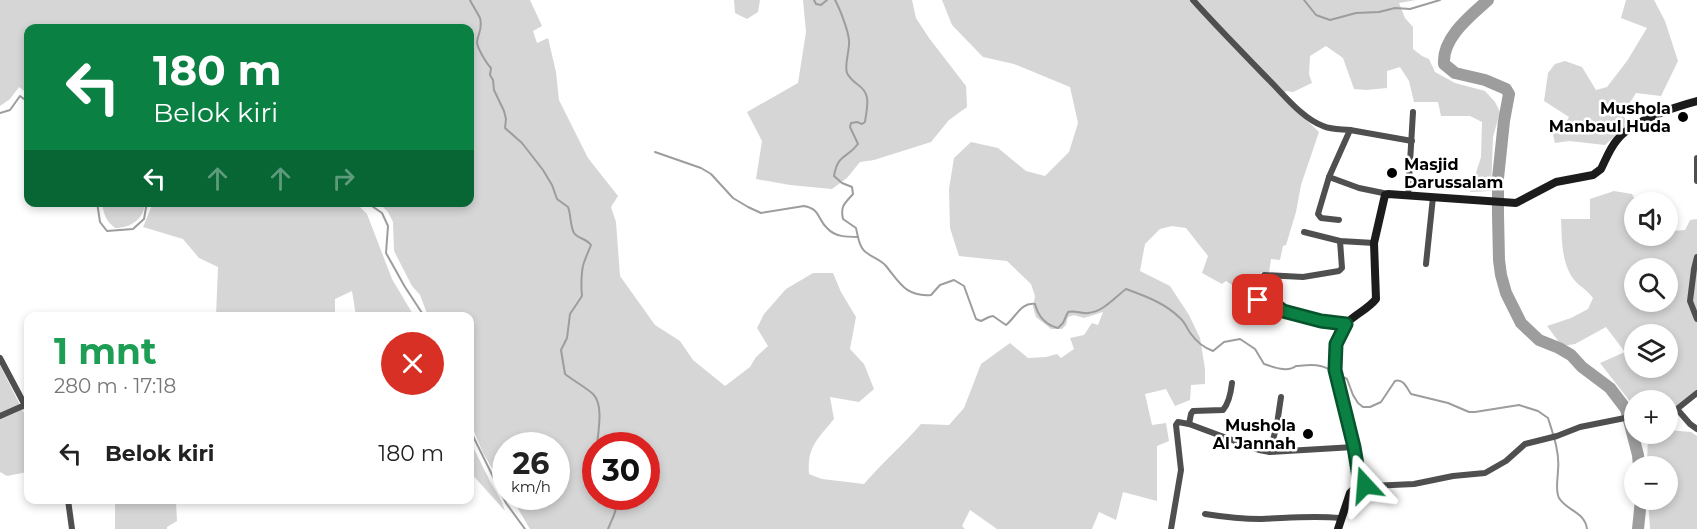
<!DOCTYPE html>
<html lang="id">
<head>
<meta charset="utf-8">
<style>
  body { margin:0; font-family:Montserrat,sans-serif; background:#f2f2f2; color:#222; height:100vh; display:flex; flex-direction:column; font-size:22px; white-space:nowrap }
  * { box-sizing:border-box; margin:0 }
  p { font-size:20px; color:#767676 }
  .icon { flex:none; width:33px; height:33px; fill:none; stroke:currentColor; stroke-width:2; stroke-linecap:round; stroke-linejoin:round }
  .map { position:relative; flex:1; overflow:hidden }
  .drawer { position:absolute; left:24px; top:312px; width:450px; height:192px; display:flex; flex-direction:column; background:#fff; border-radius:12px; box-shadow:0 3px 9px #0003 }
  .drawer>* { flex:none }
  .hud { position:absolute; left:24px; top:24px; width:450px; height:183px; border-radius:12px; box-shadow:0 3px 9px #0003; background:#0b8043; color:#fff; overflow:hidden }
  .fabs { position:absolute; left:1624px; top:192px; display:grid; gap:12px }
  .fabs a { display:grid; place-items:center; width:54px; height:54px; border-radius:50%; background:#fff; box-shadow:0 3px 9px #0003; font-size:30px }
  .speed { position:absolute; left:492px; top:432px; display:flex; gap:12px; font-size:30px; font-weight:700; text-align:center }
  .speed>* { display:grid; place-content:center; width:78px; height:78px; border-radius:50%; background:#fff; box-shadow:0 3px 9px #0003; line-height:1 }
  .speed small { font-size:15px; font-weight:400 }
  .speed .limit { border:9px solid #d22; background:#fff; color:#111 }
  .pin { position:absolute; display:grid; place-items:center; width:51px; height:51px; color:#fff; margin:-26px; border-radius:12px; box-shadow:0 3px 9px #0006 }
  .me { position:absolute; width:66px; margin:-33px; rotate:341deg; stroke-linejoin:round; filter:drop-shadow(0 0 4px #0008) }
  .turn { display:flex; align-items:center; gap:21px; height:126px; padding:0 30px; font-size:27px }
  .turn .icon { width:78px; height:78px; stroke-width:2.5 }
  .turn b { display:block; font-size:42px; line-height:51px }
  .lanes { display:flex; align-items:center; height:57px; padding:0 30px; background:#0003; justify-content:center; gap:30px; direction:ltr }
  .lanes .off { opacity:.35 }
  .round { display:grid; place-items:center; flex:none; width:63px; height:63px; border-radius:32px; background:#f2f2f2 }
  .head { display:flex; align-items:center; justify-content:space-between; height:102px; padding:0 30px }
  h1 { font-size:36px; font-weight:700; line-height:45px; color:#1e9e55 }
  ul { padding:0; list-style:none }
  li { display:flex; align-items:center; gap:18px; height:78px; padding:0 30px }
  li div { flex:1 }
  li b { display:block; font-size:22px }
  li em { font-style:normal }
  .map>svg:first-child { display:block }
</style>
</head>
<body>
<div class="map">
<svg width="1697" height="529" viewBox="0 0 1697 529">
  <rect width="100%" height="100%" fill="#fff"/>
  <g fill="#d6d6d6" fill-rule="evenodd">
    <path d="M0 0H530L542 26 533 31 537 43 548 38 556 72 559 100 588 158 618 196 611 207 616 222 620 276 655 325 680 341 693 360 725 386 750 367 756 357 768 346 757 328 764 314 786 289 813 273H833L841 292 856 317 850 349 864 364 874 389 859 402 830 397 834 419C818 439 807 446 809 474L822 479 864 484C882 463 903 445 921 424L949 425 964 408 981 364 1010 343 1028 358 1046 357 1057 354 1061 358 1074 349 1070 338 1084 335 1092 323 1098 325 1103 312 1084 318 1074 315 1068 317 1066 325 1062 329H1051L1036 317 1033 307 1035 296 1031 284 1007 261 959 256 950 228 949 189 954 158 971 142 998 148 1026 171 1045 176 1069 152 1078 123 1070 87 1014 64 983 57 952 25 942 0H1416L1399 3 1405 18 1413 27V49L1422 56 1429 59 1435 72 1455 83 1485 91 1495 102 1500 112 1493 137 1491 191 1470 192 1481 157 1482 122 1470 116H1441L1438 102H1414L1409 81 1400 67 1387 71V88L1366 90 1354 89 1343 58 1326 46 1310 56 1309 74 1312 83 1293 92 1286 91 1282 97 1319 132 1301 185 1296 212 1286 245 1283 246 1280 260 1271 259 1269 273 1261 272 1253 306 1234 296 1235 287 1226 281 1222 284 1202 273 1208 256 1186 228 1172 226 1160 229 1145 244 1140 271 1170 286 1189 315 1200 338 1205 369V384L1191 385 1190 400 1175 406 1166 389 1145 394 1152 425 1166 423 1169 441 1157 446V501L1123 492 1116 520 1099 512 1092 529H997L970 510 962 526 965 529H530L511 497 556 496V446H506L505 490 483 453 470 422V316H428L420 295 412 286 394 251 393 222 388 212 379 203 470 202V28H28V94L19 87 10 99 0 106ZM596 446H646V496H596Z"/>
    <path d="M734 0H760L758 12 747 19 735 13Z"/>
    <path d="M803 0H912L916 18 929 38 966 86 967 107 949 120 931 142 874 160 860 162 847 178 832 189 790 185 756 179 762 141 747 112 798 83 806 32Z"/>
    <path d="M1626 0H1654L1665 21 1678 61 1661 96 1636 93 1622 115 1629 123 1605 145 1569 141 1555 143 1551 127 1562 130 1569 117 1544 101 1548 73 1555 64 1565 61 1582 67 1596 90 1607 87 1627 61 1647 28 1621 18Z"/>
    <path d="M1614 191 1632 194 1636 202 1635 236H1668V215L1671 231 1685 230 1690 220 1697 219V389L1676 409H1668V400H1635V408L1600 363 1625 352 1606 327 1575 344 1562 346 1547 326 1571 318 1588 309 1593 298C1587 290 1582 288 1576 282 1561 266 1562 239 1561 219H1590V199ZM1635 268H1668V302H1635ZM1635 334H1668V368H1635Z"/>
    <path d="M102 203H145C144 219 131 228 115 228 105 220 104 214 102 203Z"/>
    <path d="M153 203 353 202 358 205 367 214 392 279 414 316H356L352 291 335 299V316H216L218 267 199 258 183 239 143 227Z"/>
    <path d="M0 365 28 421V458L24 462 27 472 7 476 0 472Z"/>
    <path d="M1668 430 1691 432 1697 436V529H1650L1648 500H1668V466H1647L1648 434H1668Z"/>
    <path d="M470 441 490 481 502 502 505 511 470 472Z"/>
    <path d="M115 500H172L176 502 177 521 167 527V529H115Z"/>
  </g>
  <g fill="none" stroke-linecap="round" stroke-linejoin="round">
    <g stroke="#9d9d9d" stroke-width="2">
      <path d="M470 0C473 6 477 12 480 18 483 29 478 33 477 42 477 48 487 64 491 68L490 75 493 80 494 90 504 111 506 119 505 128 522 143 543 170 552 185 557 199 568 207C571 214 570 226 574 233 578 239 586 238 591 245 589 250 587 254 585 260 581 267 581 287 582 296L570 314 567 338 561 350 565 374C574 381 585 387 593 394 604 405 598 431 597 446"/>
      <path d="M814 0 816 4 821 5 827 0"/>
      <path d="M835 0C840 9 848 30 849 40 850 51 844 64 847 73 849 77 853 81 857 84 872 94 867 106 865 122L862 124 857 122 851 123 850 127 858 144C847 159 838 153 834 176L842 183 852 187 853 194C845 203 840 206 843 219L856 228C858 236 859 248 867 253 873 258 881 260 886 266 900 283 906 297 931 295L940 285 954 280 964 286 976 319 981 321 989 317 993 316 1006 325C1016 317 1021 302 1035 304 1038 316 1046 325 1058 328L1063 323 1068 312C1075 310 1081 314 1088 313 1103 312 1114 298 1126 289 1145 296 1165 303 1180 318 1185 322 1187 329 1191 334 1196 341 1205 348 1213 351L1224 342 1240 339 1255 349 1264 364C1274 367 1287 373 1296 366 1309 365 1320 363 1332 371"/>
      <path d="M1304 0 1316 15 1330 20 1356 13 1379 12 1395 8 1410 9 1440 0"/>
      <path d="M0 113 10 110 20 96 28 102"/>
      <path d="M655 152 701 168 711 174 733 198 748 207 761 213 804 206C821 209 817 219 827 228 835 237 847 237 858 237"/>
      <path d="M97 202 100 222 107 231 133 229 144 219 147 202"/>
      <path d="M366 202 382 213 388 226 386 253 405 287 424 316"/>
      <path d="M1337 374 1347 379 1353 395 1358 403 1363 407H1370L1381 402 1395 381C1403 378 1407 388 1411 394L1448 403 1469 412H1475L1519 405 1538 411 1548 418C1553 434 1560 453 1558 470 1558 478 1555 490 1559 498 1567 511 1585 512 1587 529"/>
      <path d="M470 430 506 503 525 529"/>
      <path d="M608 529 614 515 620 496"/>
    </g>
    <g stroke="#9d9d9d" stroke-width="12">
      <path d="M1488 0C1470 16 1442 38 1444 64L1455 73 1485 80 1506 89 1509 94 1504 121 1498 178V215L1499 260 1501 275 1506 293 1521 323 1539 340 1559 348 1571 355 1582 367 1610 388 1626 409 1638 455 1639 466"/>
      <path d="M1638 529 1641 500"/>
    </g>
    <g stroke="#4f4f4f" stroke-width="6">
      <path d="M1193 0C1218 28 1244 54 1270 81 1285 96 1302 118 1323 126 1332 130 1341 129 1350 130"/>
      <path d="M1697 158V181"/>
      <path d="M1329 177 1359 188 1388 194"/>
      <path d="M1408 196 1413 112"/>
      <path d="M1339 220 1321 218 1318 214 1329 177 1350 130 1412 141"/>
      <path d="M1304 232 1340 241 1374 243"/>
      <path d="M1340 241 1342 268 1339 271 1303 277 1264 275 1256 296 1258 300 1278 307 1283 311 1321 321 1346 324"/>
      <path d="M1697 257 1694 269 1690 301 1697 319"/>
      <path d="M1426 264 1433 197"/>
      <path d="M0 358 28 411"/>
      <path d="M1677 409 1690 424 1697 429"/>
      <path d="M1668 411 1677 409 1697 393"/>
      <path d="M0 416 25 405"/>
      <path d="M1189 424 1191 414 1193 411 1223 410C1229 403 1231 392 1232 383"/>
      <path d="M1270 452 1277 424 1281 397"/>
      <path d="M1360 483 1371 486 1414 484 1453 476 1485 473 1506 461 1525 444 1557 436 1580 427 1635 416"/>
      <path d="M68 500 72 529"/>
      <path d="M1205 514C1224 517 1242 519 1261 519 1288 518 1313 515 1340 518"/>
      <path d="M1171 529 1181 470 1176 425 1178 422 1189 424 1259 450 1270 452 1354 447"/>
    </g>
    <path stroke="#1c1c1c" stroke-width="8" d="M1338 529 1350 493 1360 483 1354 447 1336 380C1333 360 1333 335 1349 321 1358 313 1369 308 1376 299L1374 243 1385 195 1388 194 1516 203 1556 182 1593 175 1601 169C1606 159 1610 148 1617 140 1632 121 1674 107 1697 101"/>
  </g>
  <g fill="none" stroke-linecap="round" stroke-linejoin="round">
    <defs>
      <path id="route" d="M1258 300 1278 307 1283 311 1321 321 1346 324 1336 344 1335 370 1354 447 1360 483 1365 485"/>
    </defs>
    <use href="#route" stroke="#07532c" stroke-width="15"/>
    <use href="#route" stroke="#0b8043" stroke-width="10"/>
  </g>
  <g fill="#000" stroke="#fff" stroke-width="2">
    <circle cx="1683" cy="117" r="6"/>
    <circle cx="1392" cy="173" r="6"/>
    <circle cx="1308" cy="434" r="6"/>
  </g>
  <g text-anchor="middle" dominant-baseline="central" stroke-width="5" stroke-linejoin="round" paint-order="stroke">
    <g font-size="16" font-weight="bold" fill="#000" stroke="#fff" text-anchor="end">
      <text x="1671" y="108">Mushola<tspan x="1671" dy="18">Manbaul Huda</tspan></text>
      <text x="1404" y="164" text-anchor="start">Masjid<tspan x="1404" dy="18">Darussalam</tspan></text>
      <text x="1296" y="425">Mushola<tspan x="1296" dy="18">Al Jannah</tspan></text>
    </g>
  </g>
</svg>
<div class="fabs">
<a><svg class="icon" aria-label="sound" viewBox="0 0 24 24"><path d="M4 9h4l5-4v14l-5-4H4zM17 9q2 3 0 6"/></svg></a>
<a><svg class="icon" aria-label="search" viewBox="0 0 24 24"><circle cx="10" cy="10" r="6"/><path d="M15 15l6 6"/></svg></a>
<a><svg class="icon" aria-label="layers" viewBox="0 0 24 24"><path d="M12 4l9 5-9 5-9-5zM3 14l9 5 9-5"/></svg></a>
<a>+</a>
<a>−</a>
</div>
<div class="speed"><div>26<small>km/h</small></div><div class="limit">30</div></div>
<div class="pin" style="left:1258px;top:300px;background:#d93025"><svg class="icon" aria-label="arrive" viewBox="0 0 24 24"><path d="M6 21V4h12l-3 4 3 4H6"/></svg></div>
<svg class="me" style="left:1365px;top:485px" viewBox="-20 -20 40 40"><path d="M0-17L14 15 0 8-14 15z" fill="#0b8043" stroke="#fff" stroke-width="4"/></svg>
<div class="hud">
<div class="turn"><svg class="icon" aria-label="left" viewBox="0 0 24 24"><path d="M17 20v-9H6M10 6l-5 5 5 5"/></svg><div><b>180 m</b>Belok kiri</div></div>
<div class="lanes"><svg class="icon" aria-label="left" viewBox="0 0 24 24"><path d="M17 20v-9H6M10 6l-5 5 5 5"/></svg><svg class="icon off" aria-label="ahead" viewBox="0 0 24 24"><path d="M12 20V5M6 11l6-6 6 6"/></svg><svg class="icon off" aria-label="ahead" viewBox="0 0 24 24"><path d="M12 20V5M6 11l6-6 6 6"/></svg><svg class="icon off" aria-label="right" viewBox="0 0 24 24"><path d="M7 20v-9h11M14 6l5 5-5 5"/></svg></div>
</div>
<section class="drawer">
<div class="head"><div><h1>1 mnt</h1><p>280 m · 17:18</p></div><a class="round" style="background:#d93025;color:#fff"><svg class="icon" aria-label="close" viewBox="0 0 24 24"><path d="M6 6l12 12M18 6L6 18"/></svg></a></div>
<ul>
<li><svg class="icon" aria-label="left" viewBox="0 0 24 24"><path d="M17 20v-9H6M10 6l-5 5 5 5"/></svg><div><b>Belok kiri</b></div><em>180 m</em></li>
</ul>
</section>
</div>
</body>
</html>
